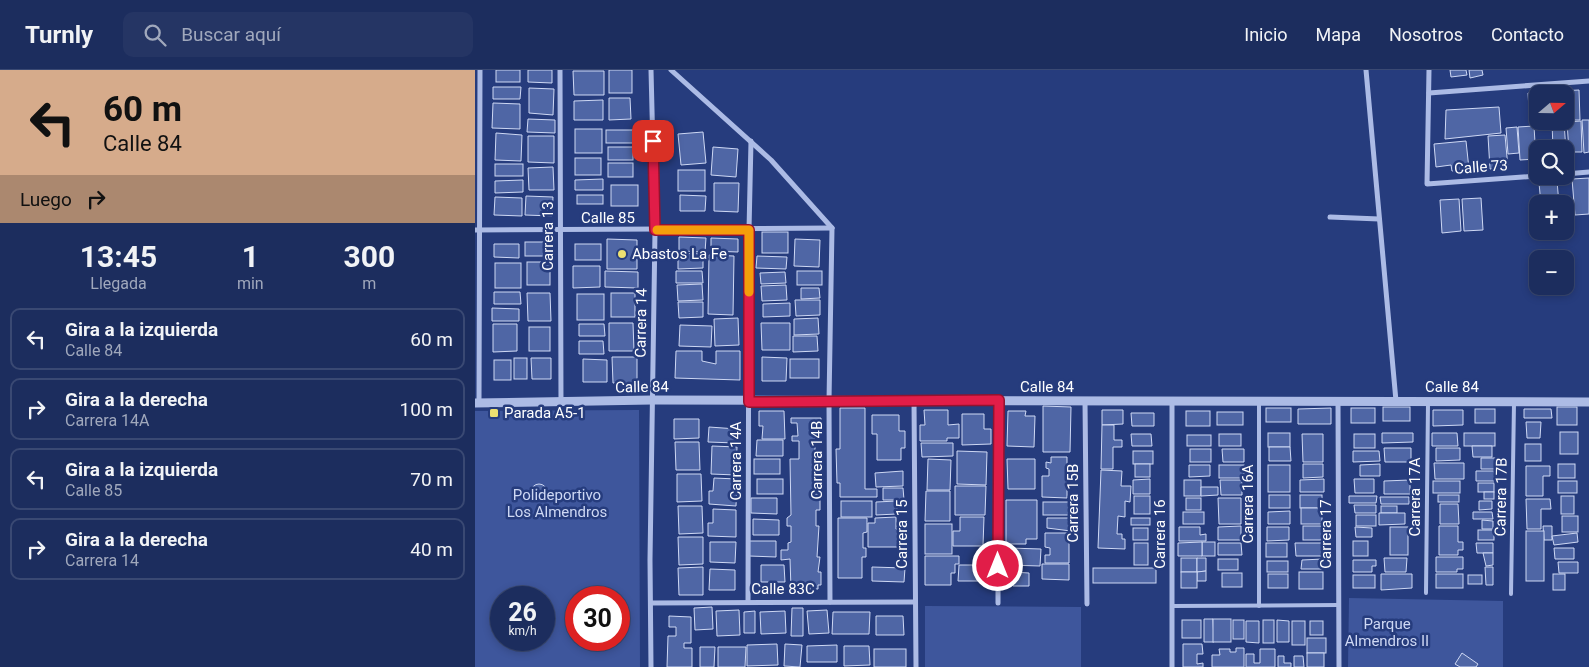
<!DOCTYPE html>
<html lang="es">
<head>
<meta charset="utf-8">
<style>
  body { margin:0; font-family:Roboto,sans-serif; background:#253564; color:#f1f3f6; height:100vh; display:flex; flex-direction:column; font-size:19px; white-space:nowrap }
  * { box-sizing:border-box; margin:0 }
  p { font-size:16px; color:#a0a8bc }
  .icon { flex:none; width:28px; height:28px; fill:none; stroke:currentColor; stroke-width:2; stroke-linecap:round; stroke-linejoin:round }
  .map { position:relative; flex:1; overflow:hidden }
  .details { display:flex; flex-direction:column; background:#1c2d5e; width:475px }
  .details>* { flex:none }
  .banner { background:#d6ab8b; color:#111; overflow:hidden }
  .needle { width:32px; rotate:70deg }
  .buttons { position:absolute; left:1054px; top:15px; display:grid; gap:10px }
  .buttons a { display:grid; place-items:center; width:45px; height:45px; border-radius:10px; background:#1c2d5e; box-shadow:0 2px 8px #0003,0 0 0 1px #3a4973; font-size:25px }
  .speed { position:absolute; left:15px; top:516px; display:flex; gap:10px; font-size:25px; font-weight:700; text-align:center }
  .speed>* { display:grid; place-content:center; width:65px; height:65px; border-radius:50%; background:#1c2d5e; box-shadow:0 2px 8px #0003,0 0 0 1px #3a4973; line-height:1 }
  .speed small { font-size:12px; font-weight:400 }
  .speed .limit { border:8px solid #d22; background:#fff; color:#111 }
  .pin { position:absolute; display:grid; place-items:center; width:42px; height:42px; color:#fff; margin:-21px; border-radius:10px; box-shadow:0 2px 8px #0006 }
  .me { position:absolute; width:55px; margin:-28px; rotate:0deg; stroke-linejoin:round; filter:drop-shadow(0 0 4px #0008) }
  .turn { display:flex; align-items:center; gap:18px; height:105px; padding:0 20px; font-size:22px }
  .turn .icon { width:65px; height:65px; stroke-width:2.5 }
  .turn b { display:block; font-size:35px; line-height:42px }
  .then { display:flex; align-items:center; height:48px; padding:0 20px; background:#0003; gap:10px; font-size:19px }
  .eta { display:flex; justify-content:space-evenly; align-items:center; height:85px; text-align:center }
  .eta b { font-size:30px; font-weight:700; line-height:35px }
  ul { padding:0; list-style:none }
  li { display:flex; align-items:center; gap:15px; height:62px; margin:0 10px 8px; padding:0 10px; border:2px solid #3a4973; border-radius:10px }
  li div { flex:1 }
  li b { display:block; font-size:19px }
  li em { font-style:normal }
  header { display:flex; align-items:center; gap:30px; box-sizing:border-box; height:70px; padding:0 25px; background:#1c2d5e; border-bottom:1px solid #3a4973 }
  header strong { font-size:24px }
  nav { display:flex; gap:28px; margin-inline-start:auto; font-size:18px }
  .search { width:350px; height:45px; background:#253564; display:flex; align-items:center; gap:12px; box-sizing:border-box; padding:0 18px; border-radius:10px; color:#a0a8bc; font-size:19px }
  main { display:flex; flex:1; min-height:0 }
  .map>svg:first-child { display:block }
</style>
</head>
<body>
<header>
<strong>Turnly</strong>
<div class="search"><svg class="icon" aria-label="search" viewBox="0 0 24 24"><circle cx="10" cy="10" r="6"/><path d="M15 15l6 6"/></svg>Buscar aquí</div>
<nav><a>Inicio</a><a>Mapa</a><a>Nosotros</a><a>Contacto</a></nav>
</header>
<main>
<section class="details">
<div class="banner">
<div class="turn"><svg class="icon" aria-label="left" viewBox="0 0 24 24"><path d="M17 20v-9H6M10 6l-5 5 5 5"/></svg><div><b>60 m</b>Calle 84</div></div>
<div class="then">Luego<svg class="icon" aria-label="right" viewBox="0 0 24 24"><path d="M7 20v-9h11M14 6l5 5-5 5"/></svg></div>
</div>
<div class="eta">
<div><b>13:45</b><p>Llegada</p></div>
<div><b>1</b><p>min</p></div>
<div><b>300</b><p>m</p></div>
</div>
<ul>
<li><svg class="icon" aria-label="left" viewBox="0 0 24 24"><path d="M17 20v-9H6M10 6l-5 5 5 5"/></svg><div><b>Gira a la izquierda</b><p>Calle 84</p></div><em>60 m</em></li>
<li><svg class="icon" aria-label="right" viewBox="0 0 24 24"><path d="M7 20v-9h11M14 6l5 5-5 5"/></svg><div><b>Gira a la derecha</b><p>Carrera 14A</p></div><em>100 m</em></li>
<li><svg class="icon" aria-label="left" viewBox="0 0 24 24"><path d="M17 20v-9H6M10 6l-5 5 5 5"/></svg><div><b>Gira a la izquierda</b><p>Calle 85</p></div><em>70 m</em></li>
<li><svg class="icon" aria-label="right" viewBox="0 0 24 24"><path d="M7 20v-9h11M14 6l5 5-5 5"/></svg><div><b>Gira a la derecha</b><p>Carrera 14</p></div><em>40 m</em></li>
</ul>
</section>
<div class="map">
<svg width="1114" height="597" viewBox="0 0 1114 597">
  <rect width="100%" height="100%" fill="#263c7d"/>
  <g fill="#3e569c" fill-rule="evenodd">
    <path d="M164 340 165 597H0V341ZM26 528H69V570H26ZM101 528H144V570H101Z"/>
    <path d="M874 528 1028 531V597H873Z"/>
    <path d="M450 536 606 537V597H450Z"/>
  </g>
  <g fill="#4f66a5" stroke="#ced8f4">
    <rect x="21" y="0" width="24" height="12"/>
    <path d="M53 0H77V13L53 12Z"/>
    <rect x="134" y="0" width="23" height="23"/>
    <path d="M975 0H991L992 5 976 7Z"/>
    <path d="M994 0H1007L1008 5 995 8Z"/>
    <path d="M98 1H129V25H99Z"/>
    <path d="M18 17H46L45 29H18Z"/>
    <path d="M54 18 79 19 78 45 54 43Z"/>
    <path d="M1104 20 1105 50H1090V24H1084V21Z"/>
    <path d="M1073 22 1062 24V51H1075V54L1055 55 1053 23Z"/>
    <path d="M134 28H155L156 49 134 50Z"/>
    <path d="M128 30V50H99V31Z"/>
    <path d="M18 33 45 34V59L17 58Z"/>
    <path d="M1024 37 1026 63 970 69 971 40Z"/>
    <path d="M53 49 80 50V63L52 62Z"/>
    <path d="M1107 50H1114V82L1109 83Z"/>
    <path d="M1106 51 1107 82H1094L1092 52Z"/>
    <path d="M1077 52H1089L1091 81 1078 79Z"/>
    <path d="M1059 56 1061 89 1045 90 1043 57Z"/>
    <path d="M1042 57 1044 83 1033 84 1031 58Z"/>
    <rect x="100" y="59" width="27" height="24"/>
    <rect x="131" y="60" width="27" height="13"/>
    <path d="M228 62 231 93 206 95 203 64Z"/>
    <path d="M21 63 47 65 46 91 20 90Z"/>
    <path d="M1030 65 1033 98 1015 99 1013 66Z"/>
    <path d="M53 66H79V93L53 92Z"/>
    <path d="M991 71 994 99 977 101 976 95 961 97 959 74Z"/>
    <rect x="133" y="77" width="25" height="13"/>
    <path d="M238 77 263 79 261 107 236 105Z"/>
    <rect x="100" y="88" width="26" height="17"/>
    <rect x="133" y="93" width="25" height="14"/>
    <rect x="20" y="94" width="28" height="12"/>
    <path d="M78 97 79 120H54L53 98Z"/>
    <rect x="203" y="100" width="27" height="21"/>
    <path d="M1114 108V144L1100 145 1097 109Z"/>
    <path d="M128 109V120H100V110Z"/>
    <path d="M48 110V122L20 123V111Z"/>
    <path d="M1082 111 1084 134H1066L1064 113Z"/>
    <path d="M239 113H264L263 142 239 141Z"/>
    <rect x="136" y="115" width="27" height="21"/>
    <rect x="102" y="125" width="26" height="9"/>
    <path d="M205 125 231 126 230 141H205Z"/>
    <path d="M51 126 78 127 77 146 50 145Z"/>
    <path d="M20 127 47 128V146L19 145Z"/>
    <path d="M1006 128 1008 160 989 161 987 129Z"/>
    <path d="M984 129 986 161 967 163 965 130Z"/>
    <rect x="287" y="162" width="26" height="21"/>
    <path d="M204 167 231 168 230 182 204 181Z"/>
    <path d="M236 168 263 169V182L236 181Z"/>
    <path d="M132 169 162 170V199H132Z"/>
    <path d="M320 169 345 170 344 197 319 196Z"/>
    <rect x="50" y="172" width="25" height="14"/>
    <path d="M19 174H44V188L19 187Z"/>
    <rect x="100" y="174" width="26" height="16"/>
    <path d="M228 183V198L203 199V184Z"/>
    <path d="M234 185 259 186 258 245 233 244Z"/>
    <path d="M282 186 312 187 311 199 281 198Z"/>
    <rect x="52" y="192" width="23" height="23"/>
    <rect x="20" y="193" width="26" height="25"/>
    <path d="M98 196H125V217L98 218Z"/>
    <path d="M130 201 163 202V218L130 217Z"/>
    <path d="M201 201H227L228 213H201Z"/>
    <rect x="322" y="201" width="25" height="14"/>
    <path d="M310 202 311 213 286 214 285 203Z"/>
    <path d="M227 214 228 230 203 231 202 215Z"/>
    <path d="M311 215 312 230 287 231 286 216Z"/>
    <path d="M326 218H344L345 228 326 229Z"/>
    <path d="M19 222H45L46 234H19Z"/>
    <path d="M52 223H75L76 251H53Z"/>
    <rect x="136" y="223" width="24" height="24"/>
    <rect x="102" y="224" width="27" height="26"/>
    <path d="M320 230H345V245L321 246Z"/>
    <path d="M203 232H228V247L204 248Z"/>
    <path d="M315 233V246L288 247V234Z"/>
    <path d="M17 238 44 239V251H17Z"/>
    <path d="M263 248 264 275 240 276 239 249Z"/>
    <path d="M343 248 344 264 319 265V249Z"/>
    <path d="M134 253H158L159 281H134Z"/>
    <path d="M286 253H315V280H287Z"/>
    <path d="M18 254H42V281L18 282Z"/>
    <path d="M104 254H129L130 266H104Z"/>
    <path d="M205 255 237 256 236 277 204 276Z"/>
    <rect x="54" y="257" width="21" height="24"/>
    <path d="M318 266H342L343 281 318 282Z"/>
    <path d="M104 271H128L129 284H104Z"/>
    <path d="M201 281H227V291L241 294V281H265V310L200 308Z"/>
    <path d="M137 287H162V313H138Z"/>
    <path d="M287 287 312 288 311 311H287Z"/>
    <rect x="39" y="288" width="13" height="21"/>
    <path d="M56 288H76V309H57Z"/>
    <path d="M108 289 132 290V312H108Z"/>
    <rect x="315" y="289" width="29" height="19"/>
    <rect x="19" y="290" width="17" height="20"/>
    <path d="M568 336 596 337 595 382H568Z"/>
    <rect x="908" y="337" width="27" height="14"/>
    <rect x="1082" y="337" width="20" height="18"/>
    <path d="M365 338H390V419H402V427H365V413H362L361 379H365Z"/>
    <rect x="791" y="338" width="25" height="14"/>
    <path d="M856 338V354H823V339Z"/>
    <rect x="876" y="338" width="24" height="15"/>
    <rect x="1000" y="339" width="20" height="14"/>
    <path d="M1049 339H1076L1077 348H1049Z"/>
    <path d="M449 340H473V355L484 354V368H472V371H445V355H450Z"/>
    <path d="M627 340H648V354L627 355Z"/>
    <path d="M958 340H988V355L958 356Z"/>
    <path d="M284 341H309L310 369H287L288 356H284Z"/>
    <path d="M533 341H551L550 346H560L559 377 532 376Z"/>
    <rect x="711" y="341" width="24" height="15"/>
    <rect x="742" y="342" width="26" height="13"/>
    <path d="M656 343H679V356H657Z"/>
    <path d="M487 344H509V359H516V374L487 375Z"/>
    <path d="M397 345H424V361H430V378H426V390H402V364H397Z"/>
    <path d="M316 348H346V363H340V395H344V403H341V425H345V440H341V456H344L342 487H345L343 502H346V515H343V519H316L315 489 306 490V480H313V473L316 472V456H312V448L316 445 315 389H324V371H317V366H323L322 353H316Z"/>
    <path d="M199 349H224V368L199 369Z"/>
    <path d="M1051 352H1066L1065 368H1052Z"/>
    <path d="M627 355H639V370H647V377H638V399H626Z"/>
    <path d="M234 357 262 359 261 373 233 372Z"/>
    <rect x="1085" y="362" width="18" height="22"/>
    <rect x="793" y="363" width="22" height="14"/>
    <path d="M907 363H938V372L907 373Z"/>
    <path d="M957 363H982L983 376H957Z"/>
    <rect x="989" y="363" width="31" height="13"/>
    <path d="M656 364H676L677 376H657Z"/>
    <rect x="744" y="364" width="22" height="12"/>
    <path d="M827 364H848V392H828Z"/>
    <rect x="879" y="364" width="21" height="14"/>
    <rect x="712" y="365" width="24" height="11"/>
    <path d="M282 370H308V386H281Z"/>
    <path d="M200 372H224L225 400H201Z"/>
    <path d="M446 373H478V386L447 387Z"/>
    <rect x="1050" y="374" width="16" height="17"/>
    <path d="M237 376 262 377 261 405 236 404Z"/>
    <path d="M997 376H1017V387H998Z"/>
    <path d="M794 377H815L816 391H794Z"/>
    <path d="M909 378H936V392H910Z"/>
    <path d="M961 378H985V390L961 391Z"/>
    <rect x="715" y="379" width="21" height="13"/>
    <path d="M747 379H769V392H748Z"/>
    <path d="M482 381 512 382 511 415 482 414Z"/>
    <rect x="658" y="381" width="20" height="13"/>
    <path d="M878 381H904L905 391 878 392Z"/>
    <path d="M576 387H592V428L567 427V406H574V399L571 398V392L576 393Z"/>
    <path d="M1006 388H1021L1022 399H1006Z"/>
    <rect x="279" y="389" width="26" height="15"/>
    <path d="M453 389 476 390 475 420H452Z"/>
    <path d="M532 389H560V419H533Z"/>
    <path d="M959 393H989V409H960Z"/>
    <rect x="660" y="394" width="15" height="13"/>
    <path d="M828 394H848V407L828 408Z"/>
    <path d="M905 394V406H885V395Z"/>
    <rect x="1083" y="394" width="17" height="14"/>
    <path d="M714 395H735V406L714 407Z"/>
    <rect x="744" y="395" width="25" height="13"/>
    <rect x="793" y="395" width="22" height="27"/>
    <path d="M1051 396H1075V406H1068V426H1051Z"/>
    <path d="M626 400 647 401 646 416H656L655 432 650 431V447L643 446 642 464H647V469H650V479L623 478Z"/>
    <path d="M428 401V416L401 417 400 403Z"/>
    <path d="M1001 401H1019L1020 411H1001Z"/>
    <path d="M202 404H226L227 431 202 432Z"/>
    <path d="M239 408 262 409 261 436 234 434V421H238Z"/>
    <rect x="282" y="409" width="26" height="15"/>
    <path d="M675 409V424H658V410Z"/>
    <path d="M849 409V422H825V410Z"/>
    <path d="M879 409H899V423H880Z"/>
    <rect x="709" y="410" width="17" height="16"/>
    <path d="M745 410H767V425H746Z"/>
    <path d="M935 410V424H909V411Z"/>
    <rect x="958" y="411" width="27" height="12"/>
    <rect x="1083" y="411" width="19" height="12"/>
    <rect x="1003" y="413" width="16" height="9"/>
    <circle cx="64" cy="422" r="8"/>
    <path d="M480 416H511L510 445H480Z"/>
    <path d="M726 417H743V425L726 426Z"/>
    <path d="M408 418H428L429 430H408Z"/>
    <path d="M451 421H475V451H450Z"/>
    <rect x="1009" y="422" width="10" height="7"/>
    <rect x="794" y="425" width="21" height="13"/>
    <rect x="825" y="425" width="22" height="13"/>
    <rect x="963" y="425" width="21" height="7"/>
    <rect x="659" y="426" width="16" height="18"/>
    <path d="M874 426H902L901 433H874Z"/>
    <rect x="1086" y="426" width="13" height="18"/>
    <path d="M905 427H934V434H906Z"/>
    <path d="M276 428H302V444L276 443Z"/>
    <rect x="711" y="428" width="15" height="12"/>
    <path d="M743 428H766V454H744Z"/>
    <path d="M1051 429H1075L1076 439H1066V459H1052Z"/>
    <path d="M531 430H562V469H551V474H531Z"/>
    <rect x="366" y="431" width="31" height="16"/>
    <path d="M422 431V444L401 445V432Z"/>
    <path d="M1004 431H1017V439L1004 440Z"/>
    <rect x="568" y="432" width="30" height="13"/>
    <path d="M965 434H983L984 454H965Z"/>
    <path d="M879 435H901V443H880Z"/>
    <path d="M203 436H227L228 463 204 464Z"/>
    <rect x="906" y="436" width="16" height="7"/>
    <rect x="826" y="438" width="21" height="16"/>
    <path d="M238 439 261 440V467L233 466V453H238Z"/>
    <path d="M815 441V454H793V442Z"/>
    <rect x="708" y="442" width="21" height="12"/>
    <path d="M998 442H1017L1018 449H998Z"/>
    <path d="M904 443H930V454L904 455Z"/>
    <rect x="881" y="445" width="20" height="11"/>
    <rect x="1087" y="446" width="16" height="16"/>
    <path d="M421 447V459H425V477H393V453H400V448Z"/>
    <path d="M485 447H509L508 476H478V461H485Z"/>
    <path d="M363 448H392V462L388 463V478H391V487H387V508H363Z"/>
    <path d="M572 448H596V461L572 458Z"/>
    <rect x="656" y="448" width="19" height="7"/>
    <path d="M278 449 304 450V465H278Z"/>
    <path d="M1007 450 1018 451V459H1007Z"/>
    <rect x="450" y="454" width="27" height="30"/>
    <path d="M766 456V470H743V457Z"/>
    <rect x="828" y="456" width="19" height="14"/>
    <path d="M964 456H983V472H988V480H983V485H964Z"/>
    <path d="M1068 456H1077V470H1069Z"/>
    <path d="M704 457H725V465L731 464V471H704Z"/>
    <path d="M792 457H814V470L792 471Z"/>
    <path d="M880 457 897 458V467H881Z"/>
    <rect x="915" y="457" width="18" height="28"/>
    <rect x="658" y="458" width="15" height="12"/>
    <rect x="1003" y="460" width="16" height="10"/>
    <rect x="1051" y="461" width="18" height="50"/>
    <path d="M570 463H594V493H570V485H575V478L570 477Z"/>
    <path d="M1102 463 1103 472 1079 475 1077 466Z"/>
    <path d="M203 467H228V494L204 495Z"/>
    <path d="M274 471H301V487L274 486Z"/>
    <rect x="878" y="471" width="15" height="15"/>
    <path d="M235 472H261L260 493 235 492Z"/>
    <rect x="727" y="472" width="13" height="14"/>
    <path d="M727 472V486H703V473Z"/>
    <rect x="659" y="473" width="14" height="22"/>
    <path d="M743 473H766L767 485H743Z"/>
    <rect x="791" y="473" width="21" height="14"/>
    <path d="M820 473H849V486H821Z"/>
    <path d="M1001 473H1018V483H1002Z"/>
    <path d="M533 478 566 479 565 496 533 495Z"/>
    <path d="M1079 478H1099V489H1080Z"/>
    <path d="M1008 483H1018V495L1011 496Z"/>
    <path d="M450 486H484V494H480V503H476V515H450Z"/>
    <path d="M961 487H988V499H982V502H961Z"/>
    <rect x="706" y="488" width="16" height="14"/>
    <path d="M722 488H731V501L722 502Z"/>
    <path d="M909 488H932L931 502H910Z"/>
    <rect x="743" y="489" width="20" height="11"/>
    <path d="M848 489V499H826L827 490Z"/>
    <path d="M878 490H901V496H897V502H878Z"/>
    <rect x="792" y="491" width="21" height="11"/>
    <path d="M1083 492H1103V503H1084Z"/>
    <path d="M567 494H594V510L567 509Z"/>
    <path d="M286 495H309L310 512H286Z"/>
    <path d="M484 495H510V511H483Z"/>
    <path d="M228 497V525H204L203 498Z"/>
    <path d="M397 497 430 498 429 512 397 511Z"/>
    <path d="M1010 497H1018V515H1011Z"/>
    <rect x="618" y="498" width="63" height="15"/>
    <path d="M235 499 260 500V520H234Z"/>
    <path d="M731 501V511H722V502Z"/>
    <path d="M538 502 554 503V516H538Z"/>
    <rect x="706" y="502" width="16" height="16"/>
    <rect x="824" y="502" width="24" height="17"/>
    <rect x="747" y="503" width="20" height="14"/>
    <rect x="793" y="504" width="20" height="14"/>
    <path d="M906 504H937V518L906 520Z"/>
    <rect x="961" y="504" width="27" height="14"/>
    <rect x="1078" y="504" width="12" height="16"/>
    <rect x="878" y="505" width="22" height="13"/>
    <rect x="993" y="505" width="14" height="9"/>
    <path d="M237 537 238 559 220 560 219 538Z"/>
    <path d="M317 538H328V566H316Z"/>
    <path d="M264 540 265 565 242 566 241 541Z"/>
    <path d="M352 540 354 563 334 564 332 541Z"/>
    <path d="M280 541V563H269V542Z"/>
    <path d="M310 541 311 563 286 564 285 542Z"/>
    <path d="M358 542H395L394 564H357Z"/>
    <path d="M194 546 216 547V573H209V578H217V597H192L193 566H201V557H194Z"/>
    <path d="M401 546H428L429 565H401Z"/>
    <path d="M729 549H738L739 572H729Z"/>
    <rect x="738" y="549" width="18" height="23"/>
    <rect x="707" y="550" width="19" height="18"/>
    <rect x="758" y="550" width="11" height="19"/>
    <rect x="788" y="550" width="11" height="23"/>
    <path d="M802 550 814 551V572H802Z"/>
    <path d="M771 551H784V573L771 572Z"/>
    <rect x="817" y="551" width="13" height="24"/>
    <rect x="835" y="551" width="13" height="14"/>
    <rect x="832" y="568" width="19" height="15"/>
    <path d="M302 574 303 595 272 596V575Z"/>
    <path d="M310 574 327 575 325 597 309 596Z"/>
    <path d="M708 574H727L728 584H722V594L728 593V597H708Z"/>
    <path d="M362 575V592H332V576Z"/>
    <path d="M369 576H394L395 595 369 596Z"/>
    <path d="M225 577H240L239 597H225Z"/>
    <path d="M243 577H271L270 597H243Z"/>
    <path d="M761 578H769V597H737V585H745L744 579H755V582H761Z"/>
    <rect x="399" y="579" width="32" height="18"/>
    <path d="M785 579H800V597H771V584H779V593H785Z"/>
    <rect x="832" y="583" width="17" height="14"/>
    <path d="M987 583 1003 594 1001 597H985L980 594Z"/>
    <path d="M803 586H809V593H816V597H803Z"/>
    <path d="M819 586H828L829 597H819Z"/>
  </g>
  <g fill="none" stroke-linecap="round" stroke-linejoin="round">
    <g stroke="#acbbe5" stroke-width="4">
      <path d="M784 332V536"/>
      <path d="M951 523 953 333"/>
      <path d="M1036 524 1039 333"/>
      <path d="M697 536 864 535"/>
    </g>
    <g stroke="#acbbe5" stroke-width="5">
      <path d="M85 0 86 332"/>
      <path d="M176 0 180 161 175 490 176 597"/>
      <path d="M196 0 296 90 357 158"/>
      <path d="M891 0 921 331"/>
      <path d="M954 0 952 114 1062 106"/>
      <path d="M954 23 1114 11"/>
      <path d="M1090 104 1114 102"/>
      <path d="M855 147 904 149"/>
      <path d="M0 160 357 158"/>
      <path d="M439 330 441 597"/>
      <path d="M610 331 612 534"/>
      <path d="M863 331 864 597"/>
      <path d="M4 333 5 0"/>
      <path d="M273 532 274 160 276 71"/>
      <path d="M355 532 354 331 357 158"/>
      <path d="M176 533 440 532"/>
      <path d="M523 533V330"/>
      <path d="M697 597V332"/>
    </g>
    <path stroke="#acbbe5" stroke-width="9" d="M0 333 177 330 1114 332"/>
  </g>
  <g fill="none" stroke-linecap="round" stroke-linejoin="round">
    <defs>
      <path id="route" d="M178 71 180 160H274V332L524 330 523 496"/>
    </defs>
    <use href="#route" stroke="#92132f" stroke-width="12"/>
    <use href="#route" stroke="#e11d48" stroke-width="9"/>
    <path stroke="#f59e0b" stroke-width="9" d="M182 160H274V222"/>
  </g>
  <g fill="#ede071" stroke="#263c7d" stroke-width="2">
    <circle cx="147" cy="184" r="5"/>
    <rect x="14" y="338" width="10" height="10" rx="2.5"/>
  </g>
  <g text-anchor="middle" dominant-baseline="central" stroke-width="5" stroke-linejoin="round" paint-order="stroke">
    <g font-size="15" fill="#fff" stroke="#263c7d">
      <text transform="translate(1006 97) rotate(-4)">Calle 73</text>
      <text x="133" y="148">Calle 85</text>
      <text transform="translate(73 166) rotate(-90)">Carrera 13</text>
      <text transform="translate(166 253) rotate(-89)">Carrera 14</text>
      <text transform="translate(167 317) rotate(-1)">Calle 84</text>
      <text x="572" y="317">Calle 84</text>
      <text x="977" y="317">Calle 84</text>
      <text transform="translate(342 390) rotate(-90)">Carrera 14B</text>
      <text transform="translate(261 391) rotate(-90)">Carrera 14A</text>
      <text transform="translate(940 427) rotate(-90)">Carrera 17A</text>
      <text transform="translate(1026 427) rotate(-89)">Carrera 17B</text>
      <text transform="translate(598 433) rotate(-90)">Carrera 15B</text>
      <text transform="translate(773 434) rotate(-90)">Carrera 16A</text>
      <text transform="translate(427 464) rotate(-90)">Carrera 15</text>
      <text transform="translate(685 464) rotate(-90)">Carrera 16</text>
      <text transform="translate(851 464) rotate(-90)">Carrera 17</text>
      <text x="308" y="519">Calle 83C</text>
    </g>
    <g font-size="15" fill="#fff" stroke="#263c7d" text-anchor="start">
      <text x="157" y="184">Abastos La Fe</text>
      <text x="29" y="343">Parada A5-1</text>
    </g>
    <g font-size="15" fill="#ced8f4" stroke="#263c7d">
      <text x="82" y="425">Polideportivo<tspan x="82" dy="17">Los Almendros</tspan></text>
      <text x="912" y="554">Parque<tspan x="912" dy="17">Almendros II</tspan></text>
    </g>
  </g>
</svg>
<div class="buttons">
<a><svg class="needle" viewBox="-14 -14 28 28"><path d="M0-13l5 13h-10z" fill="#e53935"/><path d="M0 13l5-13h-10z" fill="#a0a8bc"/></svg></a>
<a><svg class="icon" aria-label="search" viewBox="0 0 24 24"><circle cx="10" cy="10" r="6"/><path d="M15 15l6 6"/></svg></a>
<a>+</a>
<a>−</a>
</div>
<div class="speed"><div>26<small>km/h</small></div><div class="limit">30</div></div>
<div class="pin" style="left:178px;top:71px;background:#d93025"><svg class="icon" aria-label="arrive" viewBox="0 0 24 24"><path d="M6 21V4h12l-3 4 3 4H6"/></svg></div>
<svg class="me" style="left:523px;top:496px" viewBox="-20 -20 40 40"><circle r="17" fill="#e11d48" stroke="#fff" stroke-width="3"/><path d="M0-11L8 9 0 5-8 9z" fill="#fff"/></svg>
</div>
</main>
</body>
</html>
